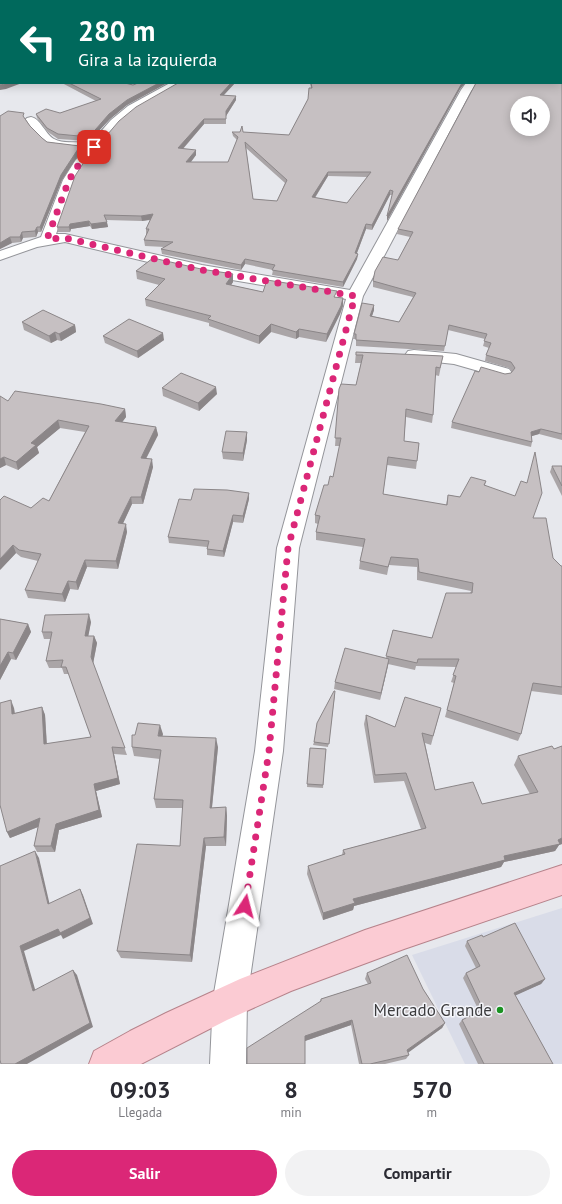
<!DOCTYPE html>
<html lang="es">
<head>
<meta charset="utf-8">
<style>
  body { margin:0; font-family:"PT Sans",sans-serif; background:#f2f2f3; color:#2b2b33; height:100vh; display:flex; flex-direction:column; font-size:15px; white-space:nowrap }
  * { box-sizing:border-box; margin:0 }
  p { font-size:13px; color:#7c7c81 }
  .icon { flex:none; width:22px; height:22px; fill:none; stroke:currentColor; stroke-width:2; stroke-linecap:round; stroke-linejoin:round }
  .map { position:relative; height:1064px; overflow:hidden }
  .drawer { display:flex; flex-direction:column; background:#fff; flex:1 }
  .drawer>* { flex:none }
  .banner { position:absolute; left:0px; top:0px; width:562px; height:84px; box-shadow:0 2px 10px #0003; background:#00695c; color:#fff; overflow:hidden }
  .buttons { position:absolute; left:510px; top:96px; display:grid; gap:8px }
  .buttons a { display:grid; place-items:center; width:40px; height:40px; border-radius:50%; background:#fff; box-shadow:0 2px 10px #0003; font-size:20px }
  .pin { position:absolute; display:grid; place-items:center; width:34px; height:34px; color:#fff; margin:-17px; border-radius:8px; box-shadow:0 2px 6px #0006 }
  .me { position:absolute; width:44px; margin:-22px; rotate:9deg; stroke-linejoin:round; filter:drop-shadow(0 0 3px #0008) }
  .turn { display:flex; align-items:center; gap:14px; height:84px; padding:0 12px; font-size:18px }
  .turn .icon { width:52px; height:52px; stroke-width:2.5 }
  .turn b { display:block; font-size:28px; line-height:34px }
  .eta { display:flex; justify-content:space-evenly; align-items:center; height:68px; text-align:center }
  .eta b { font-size:24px; font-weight:700; line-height:28px }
  .button { display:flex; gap:8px; margin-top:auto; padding:8px 12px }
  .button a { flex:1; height:46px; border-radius:24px; background:#db2777; color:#fff; font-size:16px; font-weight:700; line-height:46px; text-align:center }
  .button a+a { background:#f2f2f3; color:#2b2b33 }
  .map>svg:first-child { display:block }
</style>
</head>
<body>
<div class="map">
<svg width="562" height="1064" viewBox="0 0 562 1064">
  <rect width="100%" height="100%" fill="#e7e8ed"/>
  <path fill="#d9dce8" d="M562 908V1064H465L412 955Z"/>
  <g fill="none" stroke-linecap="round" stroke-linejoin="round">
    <defs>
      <g id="minor">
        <path d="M561 31H562L561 38Z"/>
        <path d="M170 83H183L136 110 119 124 84 166 75 180 56 234H65L202 265 350 290 461 90 466 83H477L471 91 363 296 299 548 283 751 247 999 246 1064H210L213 999 255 751 277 548 346 299 202 275 65 242 37 247 0 260V251L41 237 63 180 75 161 111 120 128 106Z"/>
        <path d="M31 117C41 119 45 134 54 139 63 144 74 141 83 143L85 146 83 149C77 150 71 149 64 149 44 147 36 135 25 120L27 118Z"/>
        <path d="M414 350 456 354 509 369 512 373 509 377 503 378 454 364 408 359 405 355 408 351Z"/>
      </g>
      <path id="major" d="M562 865V895L404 949 291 991 227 1020 141 1064H89L94 1051 130 1031 166 1013 240 979 365 930Z"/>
    </defs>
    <use href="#minor" stroke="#94959a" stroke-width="2"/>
    <use href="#major" stroke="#b6838b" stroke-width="2"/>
    <use href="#minor" fill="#fff" fill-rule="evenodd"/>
    <use href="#major" fill="#fbcbd3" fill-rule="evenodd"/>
  </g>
  <g fill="#aaa5a7" fill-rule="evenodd">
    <path d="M561 68 562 72V440L539 434 531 436 532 442 531 447 451 428 452 422 479 372 505 374 511 373 512 372 509 368 485 361 486 355 489 348 483 346 485 339 448 330 444 351 356 346V339H353L354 334 374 305V310L372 316 399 322 413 297 373 287V281L398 260 410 237 397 234 398 229Z"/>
    <path d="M62 83H125L133 85 138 83H167L127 105 110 119 89 141 58 139 48 132 37 118 36 114 60 113 96 101Z"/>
    <path d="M178 83H235L224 95 236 100 226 116V124H204L183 149 196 155 191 162H228L237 140 233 136 232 132 289 135 308 99 311 88 310 83H465L460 89 387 221 392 195H390L372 230 366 229 357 253 358 254 357 259 343 287 272 275 273 270 245 264 241 270 162 254 161 249 165 247 145 246 144 240 147 234H146V229L150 220 142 221 106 220 108 227 92 229 90 226 71 229 70 232H58L57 227ZM246 148 285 183 277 201 253 199ZM328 176 367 177 347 203 315 198Z"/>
    <path d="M0 116 25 118 30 126 42 138 47 142 80 146 81 151 62 180 41 232H38L36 237 23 238 21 242 12 243 0 249Z"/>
    <path d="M201 269 233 274V282L231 285 263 292 343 298V306L340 314 326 342 299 337 296 339 271 332 259 344 209 326V323L146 306 145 299 159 285 137 279 136 271Z"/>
    <path d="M22 322 75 325 76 332 61 341 57 340 51 343 24 330Z"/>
    <path d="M103 336 164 340 138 358 105 343Z"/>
    <path d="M356 352 443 356 439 376 435 375 433 415 432 423 406 417 404 441 419 443 416 469 387 465 383 494 446 505 448 495 460 497 486 481 485 485 533 518 553 558 561 566H562V695L531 691 521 734 518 741 445 717 454 683 451 682 456 667 416 666 415 670 388 664 380 700 334 689 335 682 386 658 393 630 432 638 470 593 471 591 417 580V567L389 565 387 575 359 569 360 561 363 547 316 540V532L318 524 315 523V515L328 485 333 477 340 446H335L339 389 356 385 361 363H355Z"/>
    <path d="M162 388 217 394 199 411 163 396Z"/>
    <path d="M8 401 125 409 126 417 122 422 156 427 158 435 146 459 153 467 143 504H132L123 523 127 532 118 569 87 567 78 590 70 589 65 602 28 598 25 590 38 561 21 557 16 553 0 570 31 508 49 501 85 432 60 428 37 447 39 453 18 470 6 465 0 468Z"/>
    <path d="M247 432V440L243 461 223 459 222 452Z"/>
    <path d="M552 466H562V496L550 472Z"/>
    <path d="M249 499 243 523 233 522 224 557 207 555V547L169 543 168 537 191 500Z"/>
    <path d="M0 619 28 624 31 632 16 660 11 659 0 680Z"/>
    <path d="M91 622 88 636H94L97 643 93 663 127 755 114 754 120 784 96 791 102 817 59 830 55 852H37L34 846 38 827 10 838 7 832 14 708 15 713 42 707 45 715 47 744 91 737 69 674H64L62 668H49L46 661 51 639H44L42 632Z"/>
    <path d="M335 695 328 747 313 745 314 742Z"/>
    <path d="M441 708 431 745 425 743 435 790 482 804 530 794 514 765 518 756 554 749 562 746V844L559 845 555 851 504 862 501 867 354 906 353 910 323 920 307 874 308 866 342 855 343 850 421 829 404 781 374 783 364 724 366 715 395 727Z"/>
    <path d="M163 734 162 736 218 747 212 808 226 807 227 816 226 846H206L192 962 121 958 117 951 180 846 183 808H156L154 799 160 759 134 756 132 747Z"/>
    <path d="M310 748 326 749 323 788 307 787Z"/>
    <path d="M483 937 545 979 541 984 515 995 553 1064H478L459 1024 462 1020 479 1011 463 978 466 973 476 968 465 946 467 941Z"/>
    <path d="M367 973 423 989 445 1023 442 1028 408 1052 409 1055 406 1059 385 1064H359L351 1025 305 1041 247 1064 320 1002 321 999 368 984 365 979Z"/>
  </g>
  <g fill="#8b8688">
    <path d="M9 83H22L6 89 0 90V85Z"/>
    <path d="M159 83H167L127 105 110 119 89 141V137L109 114 127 100Z"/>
    <path d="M231 83H235L220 99V95Z"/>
    <path d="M462 83H465L460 89 387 221V216Z"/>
    <path d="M236 96V100L226 116V124V111Z"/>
    <path d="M204 119V124L179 153 178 148Z"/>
    <path d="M80 146 81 151 62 180 41 232 40 227 61 175Z"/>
    <path d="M196 150V155L187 167 186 162Z"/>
    <path d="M328 172V176L312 202V197Z"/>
    <path d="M390 190V195L372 230V225Z"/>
    <path d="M153 214 154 219 142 221 141 216Z"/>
    <path d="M89 221 90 226 71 229 70 232 69 227 70 224Z"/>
    <path d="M107 222 108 227 92 229 91 224Z"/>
    <path d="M366 224V229L355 258V253Z"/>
    <path d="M37 227 38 232 36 237 35 231Z"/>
    <path d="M22 232 23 238 21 242 20 237Z"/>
    <path d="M10 237 12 243 0 249V243Z"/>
    <path d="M358 254 357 259 343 287V282Z"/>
    <path d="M245 259V264L241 270V265Z"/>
    <path d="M233 274V282L227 292 226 284Z"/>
    <path d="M343 298V306L340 314 326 342 327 334Z"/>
    <path d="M374 305V310L370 322V316Z"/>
    <path d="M271 324V332L259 344V336Z"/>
    <path d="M75 325 76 332 61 341 59 334Z"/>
    <path d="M299 329V337L296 339V332Z"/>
    <path d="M55 332 57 340 51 343 49 336Z"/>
    <path d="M163 333 164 340 138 358 137 351Z"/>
    <path d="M216 387 217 394 199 411 198 403Z"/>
    <path d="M125 409 126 417 117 429 115 421Z"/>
    <path d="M58 420 60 428 37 447 39 453 18 470 16 462 31 443Z"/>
    <path d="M156 427 158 435 142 466 141 458Z"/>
    <path d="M541 429 539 434 529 437 531 432Z"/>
    <path d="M247 432V440L243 461V453Z"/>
    <path d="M4 457 6 465 0 468V459Z"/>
    <path d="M152 459 153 467 143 504 141 497Z"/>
    <path d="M249 493V499L243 523V516Z"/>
    <path d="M131 497 132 504 120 530 118 523Z"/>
    <path d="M233 515V522L224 557 223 551Z"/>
    <path d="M126 524 127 532 118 569 116 561Z"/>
    <path d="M13 545 16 553 0 570V559Z"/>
    <path d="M85 560 87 567 78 590 76 582Z"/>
    <path d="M68 581 70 589 65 602 62 594Z"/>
    <path d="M89 614 91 622 87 643 85 636Z"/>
    <path d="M28 624 31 632 16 660 13 653Z"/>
    <path d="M94 636 97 643 93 664 91 657Z"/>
    <path d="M8 652 11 659 0 680V666Z"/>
    <path d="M389 659 388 666 380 700 381 693Z"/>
    <path d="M11 700 14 708 15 721 12 714Z"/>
    <path d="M42 707 45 715 47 751 44 744Z"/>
    <path d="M160 725 163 734 160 745 158 736Z"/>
    <path d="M216 738 218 747 211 816 210 808Z"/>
    <path d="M112 747 114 754 120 784 96 791 102 817 59 830 55 852 51 846 56 824Z"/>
    <path d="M226 807 227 816 226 846 224 837Z"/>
    <path d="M40 818 43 825 10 838 7 832Z"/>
    <path d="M204 838 206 846 192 962 190 955Z"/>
    <path d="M562 838V844L559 845 555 851 504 862 501 867 354 906 353 910 323 920V913L353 899Z"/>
    <path d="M35 851 39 858 51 910 48 904Z"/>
    <path d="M80 889 83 895 93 924 63 939 61 935 24 951 37 996 33 991 20 946Z"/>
    <path d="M73 970 77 975 93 1027 27 1064H15Z"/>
    <path d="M545 979 541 984 510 998 514 993Z"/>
    <path d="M352 1020 351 1025 305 1041V1036Z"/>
    <path d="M445 1023 442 1028 405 1055 407 1050Z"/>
  </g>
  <g fill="#c6c0c2" stroke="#8b8688" fill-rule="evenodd">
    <path d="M0 0H171V1H1V15L0 14Z"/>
    <path d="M222 0H562V26H561V1H222Z"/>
    <path d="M0 21H1V32L0 31Z"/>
    <path d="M561 35 562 36V35V64L561 65Z"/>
    <path d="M0 58H1V83H9L0 85Z"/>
    <path d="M561 67 562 72V434L541 429 531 432 532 442 452 422 475 371 479 372 481 367 505 374 511 373 515 368 511 362 486 355 491 343 484 341 487 334 449 325 445 346 356 340V334H354L362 303 374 305 370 316 399 322 416 293 373 281 375 271 383 257 398 260 413 232 398 229 476 83H561ZM517 103H543V129H517Z"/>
    <path d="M69 83H125L133 85 138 83H159L127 100 109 114 89 137 58 134 47 128 36 114 46 109 60 113 101 99Z"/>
    <path d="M178 83H231L220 95 236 96 226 111V119H204L178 148 196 150 186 162H228L238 137 232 132H240L242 126 243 132 289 135 308 99 309 88H312L311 83H462L387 216 393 191 390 190 372 225 366 224 355 253 358 254 343 282 272 270 275 265 245 259 241 265 161 249 173 242 144 240 149 229H146L153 214 141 216 104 215 107 222 91 224 89 221 70 224 69 227H57L75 176 84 162 119 121 136 107ZM245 142 287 180 277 201 253 199ZM328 172H371L347 203 312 197Z"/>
    <path d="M8 111 24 113 23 116 30 126 42 138 47 142 80 146 61 175 40 227H37L35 231 22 232 20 237H10L0 243V116Z"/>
    <path d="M153 258 201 269 233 274 226 284 263 292 267 280 337 291 334 297 343 298 341 306 327 334 299 329 296 332 271 324 259 336 208 319 211 316 145 299 165 279 136 271Z"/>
    <path d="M43 310 75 325 59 334 55 332 49 336 22 322Z"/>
    <path d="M129 319 163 333 137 351 103 336Z"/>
    <path d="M356 352 443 356 440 368 436 367 433 415 406 409 404 441 419 443 417 461 388 457 383 494 447 505 448 495 460 497 471 477 486 481 484 485 515 496 521 481 527 483 535 452 542 493 533 518H546L553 558 561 566H562V687L533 683 521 734 447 710 456 676 453 675 459 659H418L417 663 386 656 393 630 432 638 446 593H472L473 583 419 572 418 559 391 557 388 567 360 561 365 539 316 532 320 516 315 515 324 485H328L330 476 333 477 341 438H335L339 389 341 384 356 385 363 355H356Z"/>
    <path d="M181 373 216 387 198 403 162 388Z"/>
    <path d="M15 391 101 404 125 409 115 421 156 427 141 458 152 459 141 497H131L118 523 126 524 116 561 85 560 76 582 68 581 62 594 25 590 41 554 19 550 13 545 0 559V500L4 496 31 508 43 498 49 501 89 426 58 420 31 443 36 445 16 462 4 457 0 459V396L8 401Z"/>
    <path d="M226 431 247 432 243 453 222 452Z"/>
    <path d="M552 466H562V486Z"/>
    <path d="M194 489 227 490 249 493 243 516 233 515 223 551 207 549 209 541 168 537 179 499 191 500Z"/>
    <path d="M89 614 85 636H94L91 657 125 748 112 747 118 778 94 784 99 810 56 824 51 846H34L40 818 7 832 0 805V703L11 700 12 714 42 707 44 744 91 737 66 667H61L63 660 46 661 52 632H42L45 615Z"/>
    <path d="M0 619 28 624 13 653 8 652 0 666Z"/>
    <path d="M345 648 389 659 381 693 335 682Z"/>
    <path d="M334 691H335L329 744 314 742 317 723Z"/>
    <path d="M405 697 441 708 433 736 422 733 435 790 473 782 482 804 538 792 518 756 552 746 554 749 562 746V838L558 840 560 844 504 856 505 860 353 899 355 903 323 913 308 866 345 854 343 850 426 828 406 773 375 775 366 715 395 727Z"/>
    <path d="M138 723 160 725 158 736 216 738 210 808 226 807 224 837 204 838 190 955 117 951 137 844 180 846 183 800 154 799 161 750 132 747V735H135Z"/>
    <path d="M310 748 326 749 323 785 307 784Z"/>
    <path d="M35 851 48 904 80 889 90 918 60 933 58 929 20 946 33 991 73 970 90 1023 15 1064H1L0 1060V866Z"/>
    <path d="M515 923 545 979 514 993 553 1064H484L462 1020 483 1009 466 973 480 966 467 941 482 935 483 937Z"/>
    <path d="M407 955 423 989 445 1023 407 1050 409 1055 370 1064H362L352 1020 305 1036V1064H247V1048L321 1001V999L371 983 367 973Z"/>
  </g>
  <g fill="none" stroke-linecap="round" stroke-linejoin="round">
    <path stroke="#db2777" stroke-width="7" stroke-dasharray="0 12.6" d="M94 147 79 164 69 180 47 239 65 238 78 241 202 270 355 296 288 548 269 751 245 906"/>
  </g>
  <circle fill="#1b9322" stroke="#f4f5fa" stroke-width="1.5" cx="500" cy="1010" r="4"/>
  <g text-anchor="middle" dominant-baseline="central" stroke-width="3" stroke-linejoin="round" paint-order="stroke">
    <g font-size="17" fill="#3c3c3e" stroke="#f4f5fa" text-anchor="end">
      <text x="492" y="1010">Mercado Grande</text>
    </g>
  </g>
</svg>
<div class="buttons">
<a><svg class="icon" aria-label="sound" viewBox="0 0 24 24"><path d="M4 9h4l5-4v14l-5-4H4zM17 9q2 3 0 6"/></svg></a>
</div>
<div class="pin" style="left:94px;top:147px;background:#d93025"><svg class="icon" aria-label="arrive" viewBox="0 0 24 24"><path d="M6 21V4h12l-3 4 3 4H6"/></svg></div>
<svg class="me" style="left:245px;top:906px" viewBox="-20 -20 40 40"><path d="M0-17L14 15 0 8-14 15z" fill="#db2777" stroke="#fff" stroke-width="4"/></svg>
<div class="banner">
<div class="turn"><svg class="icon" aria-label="left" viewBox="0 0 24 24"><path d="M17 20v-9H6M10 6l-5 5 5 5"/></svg><div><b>280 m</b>Gira a la izquierda</div></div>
</div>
</div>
<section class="drawer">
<div class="eta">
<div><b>09:03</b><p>Llegada</p></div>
<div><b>8</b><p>min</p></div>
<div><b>570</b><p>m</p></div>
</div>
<div class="button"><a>Salir</a><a>Compartir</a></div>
</section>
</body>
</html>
